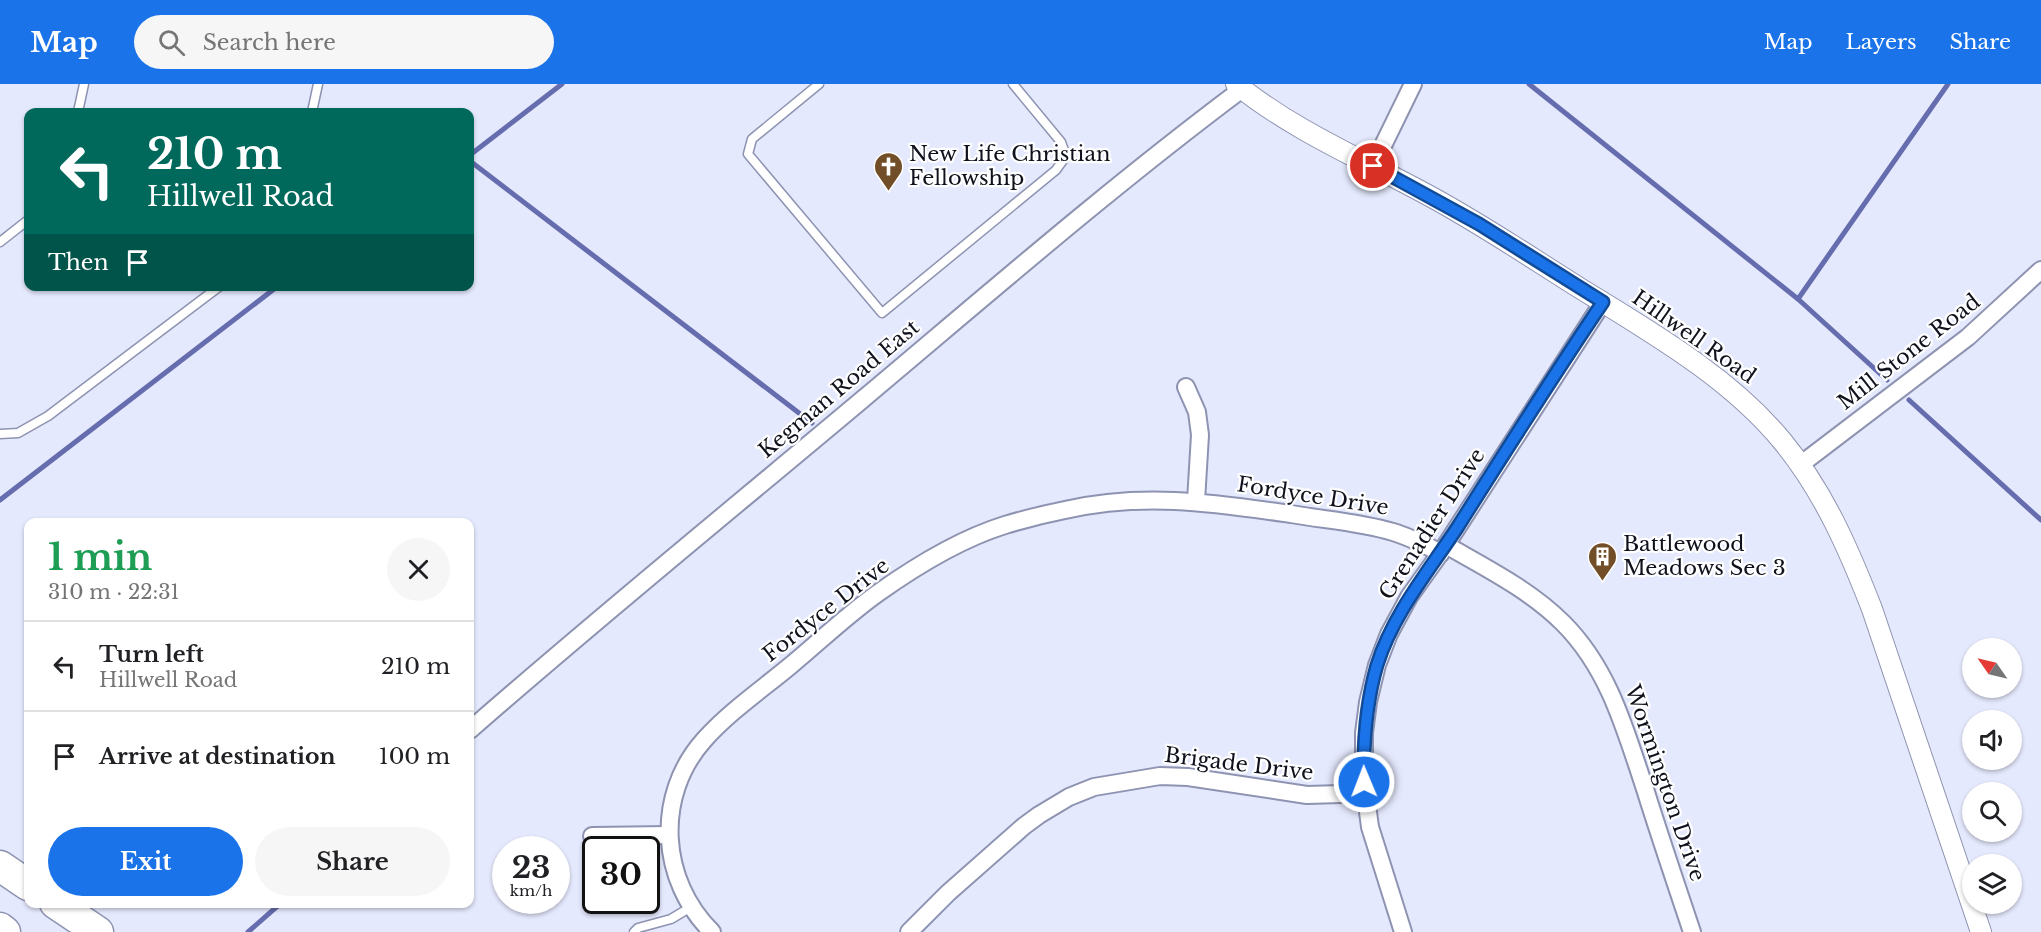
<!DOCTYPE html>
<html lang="en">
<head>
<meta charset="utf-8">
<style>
  body { margin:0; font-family:"Libre Baskerville",serif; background:#f6f6f6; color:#202124; height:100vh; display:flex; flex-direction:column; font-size:22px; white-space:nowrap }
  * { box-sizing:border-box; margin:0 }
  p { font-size:20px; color:#757577 }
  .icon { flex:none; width:33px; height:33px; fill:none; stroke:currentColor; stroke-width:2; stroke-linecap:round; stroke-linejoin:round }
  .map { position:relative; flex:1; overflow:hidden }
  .side { position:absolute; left:24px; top:434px; width:450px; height:390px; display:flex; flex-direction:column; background:#fff; border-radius:12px; box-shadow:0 2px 4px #0004 }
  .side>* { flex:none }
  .guide { position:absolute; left:24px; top:24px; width:450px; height:183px; border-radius:12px; box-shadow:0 2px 4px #0004; background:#00695c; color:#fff; overflow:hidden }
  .needle { width:39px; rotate:304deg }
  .tools { position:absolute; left:1962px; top:554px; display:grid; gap:12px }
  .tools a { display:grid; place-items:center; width:60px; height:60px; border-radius:50%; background:#fff; box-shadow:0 2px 4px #0004; font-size:30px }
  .speed { position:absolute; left:492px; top:752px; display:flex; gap:12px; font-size:30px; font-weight:700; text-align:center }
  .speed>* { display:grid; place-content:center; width:78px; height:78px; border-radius:50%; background:#fff; box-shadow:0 2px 4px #0004; line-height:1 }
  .speed small { font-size:15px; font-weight:400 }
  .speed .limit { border:3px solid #111; border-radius:9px; background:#fff; color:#111 }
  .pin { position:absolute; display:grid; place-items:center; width:51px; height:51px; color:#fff; margin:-26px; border:3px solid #fff; border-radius:50%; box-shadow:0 2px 6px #0007 }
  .me { position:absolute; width:66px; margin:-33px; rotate:359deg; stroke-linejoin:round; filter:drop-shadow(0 0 4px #0008) }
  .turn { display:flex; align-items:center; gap:21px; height:126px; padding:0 24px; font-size:27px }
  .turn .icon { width:78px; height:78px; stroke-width:2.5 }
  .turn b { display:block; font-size:42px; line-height:51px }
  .then { display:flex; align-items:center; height:57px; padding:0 24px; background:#0003; gap:12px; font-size:22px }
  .round { display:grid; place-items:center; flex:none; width:63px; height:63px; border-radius:32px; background:#f6f6f6 }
  .headline { display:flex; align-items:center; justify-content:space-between; height:102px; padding:0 24px }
  h1 { font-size:36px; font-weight:800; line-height:45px; color:#1e9e55 }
  .cta { display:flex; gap:12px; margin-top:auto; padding:12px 24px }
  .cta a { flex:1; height:69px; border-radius:36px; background:#1a73e8; color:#fff; font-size:24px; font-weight:800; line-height:69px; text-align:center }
  .cta a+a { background:#f6f6f6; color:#202124 }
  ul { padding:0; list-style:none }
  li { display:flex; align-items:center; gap:18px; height:90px; padding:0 24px; border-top:2px solid #e0e0e0 }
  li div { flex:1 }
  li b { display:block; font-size:22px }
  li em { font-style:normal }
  header { display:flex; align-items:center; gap:36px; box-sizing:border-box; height:84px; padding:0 30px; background:#1a73e8; color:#fff }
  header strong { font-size:28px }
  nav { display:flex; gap:33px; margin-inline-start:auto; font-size:21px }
  .search { width:420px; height:54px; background:#f6f6f6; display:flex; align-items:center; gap:15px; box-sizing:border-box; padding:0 21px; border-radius:33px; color:#757577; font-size:22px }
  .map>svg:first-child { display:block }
</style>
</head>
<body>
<header>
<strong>Map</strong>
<div class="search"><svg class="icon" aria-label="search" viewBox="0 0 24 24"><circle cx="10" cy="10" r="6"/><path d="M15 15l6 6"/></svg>Search here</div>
<nav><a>Map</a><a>Layers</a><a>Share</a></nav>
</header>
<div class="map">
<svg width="2041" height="848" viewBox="0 0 2041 848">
  <rect width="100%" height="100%" fill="#e5e9fd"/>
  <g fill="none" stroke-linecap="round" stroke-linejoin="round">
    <g stroke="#656dae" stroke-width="5">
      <path d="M1529 0 1798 215 1887 296"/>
      <path d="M470 71 562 0"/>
      <path d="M470 77 812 339"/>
      <path d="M1798 215 1948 0"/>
      <path d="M1909 316 2041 436"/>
      <path d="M0 416 278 202"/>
      <path d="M248 848 281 819"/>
    </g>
    <defs>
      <g id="service">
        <path d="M819 0 752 55 748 70 882 229 1056 86 1066 72 1061 58 1013 0"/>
        <path d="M78 28 84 0"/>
        <path d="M312 28 318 0"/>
        <path d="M0 158 28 136"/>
        <path d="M0 350 18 349 48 332 220 202"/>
        <path d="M634 848 638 844 671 835 691 823"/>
      </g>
      <g id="minor">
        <path d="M1373 82 1413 0"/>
        <path d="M1186 303 1197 328 1200 351 1196 417"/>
        <path d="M1800 381 1968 253 2041 186"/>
        <path d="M1446 461C1486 484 1530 506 1563 539 1609 585 1625 645 1645 705 1660 753 1676 800 1692 848"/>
        <path d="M470 646C599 533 732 425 863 315 988 210 1111 103 1242 5"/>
        <path d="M592 752 669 751"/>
        <path d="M712 848C660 797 654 712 704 656 729 628 761 606 790 582 819 558 847 531 878 509 916 482 960 455 1005 441 1025 435 1045 430 1065 426 1143 408 1214 419 1291 430 1325 436 1360 438 1393 448 1410 453 1425 461 1441 469"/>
        <path d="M909 848 948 809 1024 742 1039 731 1069 713 1094 703 1160 692 1188 693 1307 711 1341 710 1365 706"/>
        <path d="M1403 848 1370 743 1364 698V649L1368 618 1377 581 1389 550 1409 513 1446 461 1603 218"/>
      </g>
      <path id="tertiary" d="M1236 0C1291 45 1361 75 1424 109 1477 137 1527 171 1578 203 1649 247 1730 293 1783 358 1824 408 1849 466 1872 525L1981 848"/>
      <g id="motorway">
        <path d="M0 782 28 801"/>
        <path d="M55 819 98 848"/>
        <path d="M0 844 5 848"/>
      </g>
    </defs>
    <use href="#service" stroke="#8e93b1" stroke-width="11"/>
    <use href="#minor" stroke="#8e93b1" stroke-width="20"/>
    <use href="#tertiary" stroke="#8e93b1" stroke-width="22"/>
    <use href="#motorway" stroke="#8e93b1" stroke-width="33"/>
    <use href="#service" stroke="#fff" stroke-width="8"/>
    <use href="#minor" stroke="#fff" stroke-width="16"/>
    <use href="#tertiary" stroke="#fff" stroke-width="20"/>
    <use href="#motorway" stroke="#fff" stroke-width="30"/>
  </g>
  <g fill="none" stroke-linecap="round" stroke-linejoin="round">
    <defs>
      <path id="route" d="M1364 698C1363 658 1366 619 1377 581 1393 530 1428 488 1457 444 1505 368 1553 292 1603 218L1479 140 1373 82"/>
    </defs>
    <use href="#route" stroke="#114b97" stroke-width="15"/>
    <use href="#route" stroke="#1a73e8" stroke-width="10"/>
  </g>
  <defs>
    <symbol id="church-pin" viewBox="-11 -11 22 30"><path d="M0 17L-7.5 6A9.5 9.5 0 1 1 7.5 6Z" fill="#714e27" stroke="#fff"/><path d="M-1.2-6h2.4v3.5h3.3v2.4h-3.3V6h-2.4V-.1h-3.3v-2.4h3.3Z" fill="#fff"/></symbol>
    <symbol id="building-pin" viewBox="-11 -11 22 30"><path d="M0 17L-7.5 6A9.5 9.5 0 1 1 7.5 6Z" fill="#714e27" stroke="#fff"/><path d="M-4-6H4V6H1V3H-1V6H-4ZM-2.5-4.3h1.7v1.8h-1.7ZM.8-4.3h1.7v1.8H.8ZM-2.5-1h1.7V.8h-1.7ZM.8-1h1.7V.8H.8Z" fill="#fff"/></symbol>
  </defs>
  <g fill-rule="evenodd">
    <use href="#church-pin" x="872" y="66" width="33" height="45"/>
    <use href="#building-pin" x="1586" y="456" width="33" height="45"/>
  </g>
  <g text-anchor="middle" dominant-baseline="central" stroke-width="4.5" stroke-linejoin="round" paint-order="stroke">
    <g font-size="21" fill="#0f111c" stroke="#fff" text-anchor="start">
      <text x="909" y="70">New Life Christian<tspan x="909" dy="24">Fellowship</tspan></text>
      <text x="1623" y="460">Battlewood<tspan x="1623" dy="24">Meadows Sec 3</tspan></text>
    </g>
    <g font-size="21" fill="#0f111c" stroke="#fff">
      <text transform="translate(1694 253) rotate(35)">Hillwell Road</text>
      <text transform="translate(1909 268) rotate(-38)">Mill Stone Road</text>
      <text transform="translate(839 305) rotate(-40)">Kegman Road East</text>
      <text transform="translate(1313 412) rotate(9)">Fordyce Drive</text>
      <text transform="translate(1432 440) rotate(-57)">Grenadier Drive</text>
      <text transform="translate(826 526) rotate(-38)">Fordyce Drive</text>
      <text transform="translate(1239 680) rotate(7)">Brigade Drive</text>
      <text transform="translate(1665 699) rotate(71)">Wormington Drive</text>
    </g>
  </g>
</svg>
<div class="tools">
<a><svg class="needle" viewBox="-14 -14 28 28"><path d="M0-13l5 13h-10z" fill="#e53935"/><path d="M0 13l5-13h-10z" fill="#757577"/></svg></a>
<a><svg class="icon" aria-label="sound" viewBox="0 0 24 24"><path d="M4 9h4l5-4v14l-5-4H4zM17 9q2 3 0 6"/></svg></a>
<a><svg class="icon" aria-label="search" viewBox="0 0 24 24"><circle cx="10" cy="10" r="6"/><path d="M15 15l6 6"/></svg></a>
<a><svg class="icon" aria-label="layers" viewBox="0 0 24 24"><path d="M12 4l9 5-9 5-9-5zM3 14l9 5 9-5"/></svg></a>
</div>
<div class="speed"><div>23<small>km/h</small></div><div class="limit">30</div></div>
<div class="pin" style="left:1373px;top:82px;background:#d93025"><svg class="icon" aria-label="arrive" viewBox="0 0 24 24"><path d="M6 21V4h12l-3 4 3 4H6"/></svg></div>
<svg class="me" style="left:1364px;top:698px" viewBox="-20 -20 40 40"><circle r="17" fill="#1a73e8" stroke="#fff" stroke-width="3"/><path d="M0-11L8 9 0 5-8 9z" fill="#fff"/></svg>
<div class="guide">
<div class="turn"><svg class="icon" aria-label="left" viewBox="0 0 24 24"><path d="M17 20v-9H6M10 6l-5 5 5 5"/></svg><div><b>210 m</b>Hillwell Road</div></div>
<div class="then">Then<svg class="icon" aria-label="arrive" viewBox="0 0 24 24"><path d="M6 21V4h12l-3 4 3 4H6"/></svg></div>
</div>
<section class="side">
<div class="headline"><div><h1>1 min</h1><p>310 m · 22:31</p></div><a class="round"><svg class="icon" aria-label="close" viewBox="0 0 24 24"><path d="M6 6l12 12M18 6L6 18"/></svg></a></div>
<ul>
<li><svg class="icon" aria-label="left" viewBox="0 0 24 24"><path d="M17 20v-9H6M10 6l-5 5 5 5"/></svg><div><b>Turn left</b><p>Hillwell Road</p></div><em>210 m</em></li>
<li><svg class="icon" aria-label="arrive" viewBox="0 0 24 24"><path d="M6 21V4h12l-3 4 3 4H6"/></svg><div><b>Arrive at destination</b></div><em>100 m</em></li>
</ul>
<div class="cta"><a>Exit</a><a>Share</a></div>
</section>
</div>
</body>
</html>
